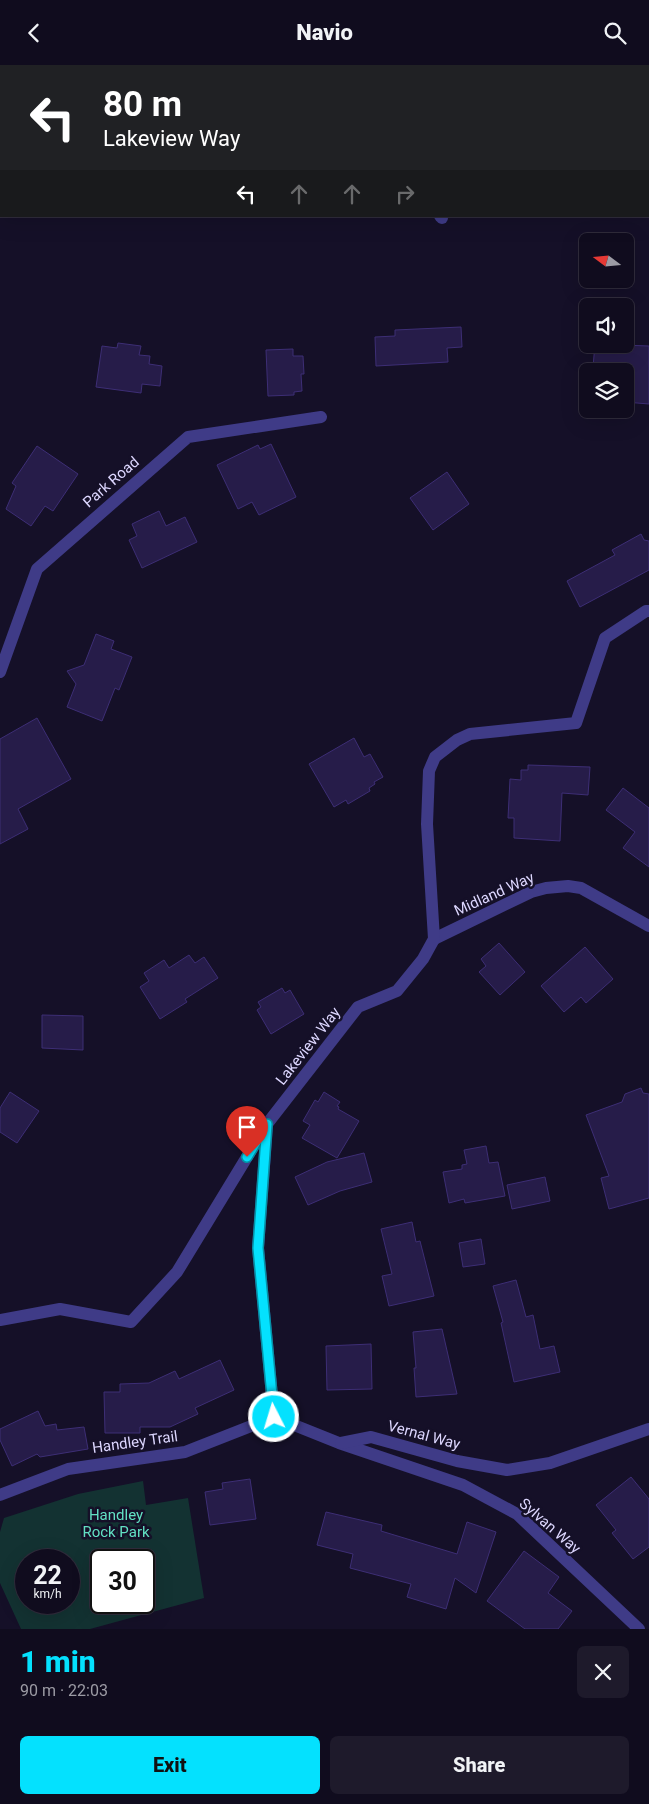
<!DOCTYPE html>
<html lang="en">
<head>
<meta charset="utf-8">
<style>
  body { margin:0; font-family:Roboto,sans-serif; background:#1e1a2b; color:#f1f3f6; height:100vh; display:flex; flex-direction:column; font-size:19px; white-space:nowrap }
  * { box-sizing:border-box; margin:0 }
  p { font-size:16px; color:#9c9ba4 }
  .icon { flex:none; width:28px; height:28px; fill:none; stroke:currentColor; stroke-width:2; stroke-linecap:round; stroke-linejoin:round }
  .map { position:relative; height:1564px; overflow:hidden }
  .panel { display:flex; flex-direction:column; background:#100c1e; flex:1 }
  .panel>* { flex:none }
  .guide { position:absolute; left:0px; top:0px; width:650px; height:152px; box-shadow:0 5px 20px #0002,0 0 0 1px #302c3c; background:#202124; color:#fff; overflow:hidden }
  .needle { width:32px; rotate:286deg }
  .buttons { position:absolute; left:579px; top:168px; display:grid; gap:10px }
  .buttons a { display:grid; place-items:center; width:55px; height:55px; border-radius:8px; background:#100c1e; box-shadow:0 5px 20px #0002,0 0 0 1px #302c3c; font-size:25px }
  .speed { position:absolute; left:15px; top:1484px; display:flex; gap:10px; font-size:25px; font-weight:700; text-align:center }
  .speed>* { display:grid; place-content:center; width:65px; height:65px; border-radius:50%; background:#100c1e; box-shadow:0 5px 20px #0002,0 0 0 1px #302c3c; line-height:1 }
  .speed small { font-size:12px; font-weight:400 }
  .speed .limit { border:2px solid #111; border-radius:8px; background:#fff; color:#111 }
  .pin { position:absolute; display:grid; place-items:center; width:42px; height:42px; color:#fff; margin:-51px -21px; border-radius:50% 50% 50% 0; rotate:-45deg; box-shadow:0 0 5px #0007 }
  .pin .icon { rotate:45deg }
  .me { position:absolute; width:55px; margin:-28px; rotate:355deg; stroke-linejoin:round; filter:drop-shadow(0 0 4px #0008) }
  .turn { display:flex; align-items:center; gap:18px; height:105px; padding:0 20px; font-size:22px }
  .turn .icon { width:65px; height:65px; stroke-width:2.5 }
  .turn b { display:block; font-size:35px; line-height:42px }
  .lanes { display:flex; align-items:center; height:48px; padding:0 20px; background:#0003; justify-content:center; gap:25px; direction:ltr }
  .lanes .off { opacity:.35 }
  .round { display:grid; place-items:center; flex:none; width:52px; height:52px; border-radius:8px; background:#1e1a2b }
  .headline { display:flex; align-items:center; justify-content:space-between; height:85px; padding:0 20px }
  h1 { font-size:30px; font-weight:800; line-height:38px; color:#04e1fe }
  .action { display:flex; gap:10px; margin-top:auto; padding:10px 20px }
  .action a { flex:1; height:58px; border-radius:8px; background:#04e1fe; color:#111; font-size:20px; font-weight:800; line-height:58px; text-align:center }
  .action a+a { background:#1e1a2b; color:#f1f3f6 }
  header { display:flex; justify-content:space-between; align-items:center; height:65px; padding:0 20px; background:#100c1e; font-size:22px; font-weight:800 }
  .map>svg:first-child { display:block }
</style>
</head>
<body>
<header><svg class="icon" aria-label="back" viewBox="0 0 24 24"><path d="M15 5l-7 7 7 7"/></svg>Navio<svg class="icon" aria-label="search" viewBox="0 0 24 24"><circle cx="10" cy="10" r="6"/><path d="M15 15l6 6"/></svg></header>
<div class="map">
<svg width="649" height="1564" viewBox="0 0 649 1564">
  <rect width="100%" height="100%" fill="#151028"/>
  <path fill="#133232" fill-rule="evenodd" d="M143 1416 146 1440 188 1433 204 1533 90 1564H21L0 1518V1467L4 1453 78 1429ZM26 1495H69V1538H26ZM101 1495H144V1538H101Z"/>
  <g fill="#261c49" stroke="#3d2e75">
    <path d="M461 262 462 282 447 283 448 297 376 301 375 272 395 271V265Z"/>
    <path d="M118 278 141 281 139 290 150 291 149 299 162 301 160 321 142 319 141 328 96 322 102 281 117 283Z"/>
    <path d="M595 279 649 281V339L625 337V306H603L604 303 593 302Z"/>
    <path d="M293 284V291H303L304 309H301L302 326 294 327V330L268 331 266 285Z"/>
    <path d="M271 379 296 432 259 450 252 437 238 444 217 400 258 380 260 384Z"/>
    <path d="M37 381 78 409 53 446 45 441 31 461 6 444 16 421 12 418Z"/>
    <path d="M447 407 469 439 433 465 410 433Z"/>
    <path d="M159 446 166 461 185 452 197 477 142 503 129 475 137 471 132 459Z"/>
    <path d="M641 469 644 475 649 476V505L580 542 567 516 615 490 612 485Z"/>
    <path d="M96 569 114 576 111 584 132 592 119 625 115 623 102 656 67 642 76 619 67 606 84 600Z"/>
    <path d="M37 653 71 714 18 744 28 764 0 779V674Z"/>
    <path d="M354 673 364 692 370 689 383 712 374 717 375 719 369 723 370 726 348 739 346 735 334 742 309 699Z"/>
    <path d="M528 700 590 702 588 730 562 728 560 776 514 773V753H508L510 714 521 715V705H528Z"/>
    <path d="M623 723 649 743V802L623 783 635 767 606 745Z"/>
    <path d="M499 878 525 907 500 930 479 907 486 901 481 894Z"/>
    <path d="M585 882 613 914 586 938 581 932 564 947 541 921Z"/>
    <path d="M189 890 195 898 204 892 218 913 185 934 187 937 160 954 140 922 149 916 144 908 164 895 169 903Z"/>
    <path d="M282 923 285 928 290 925 304 949 271 969 257 945 261 942 258 937Z"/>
    <path d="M42 950 83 951V985L42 983Z"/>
    <path d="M641 1023 643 1028 649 1029V1133L609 1144 601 1113 609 1111 586 1050 622 1037 625 1029Z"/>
    <path d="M10 1027 39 1046 17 1078 0 1067V1043Z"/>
    <path d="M324 1027 340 1037 337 1041 339 1042 338 1044 359 1056 337 1093 302 1073 310 1060 303 1056 315 1035 318 1037Z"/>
    <path d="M486 1081 489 1098 498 1097 505 1131 465 1138 464 1134 449 1138 443 1107 462 1104V1100L467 1099 464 1085Z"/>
    <path d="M364 1088 372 1117 340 1126 308 1140 295 1112 327 1097Z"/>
    <path d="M545 1112 550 1136 512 1144 507 1120Z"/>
    <path d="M412 1157 416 1177 420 1176 434 1231 389 1241 382 1211 392 1209 381 1164Z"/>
    <path d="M481 1174 485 1199 463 1202 459 1178Z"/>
    <path d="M516 1215 526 1252 533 1250 540 1284 554 1281 560 1307 514 1317 501 1258 503 1257 493 1221Z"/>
    <path d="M442 1264 457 1329 416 1332 414 1303H416L413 1267Z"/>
    <path d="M371 1279 372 1324 327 1325 326 1281Z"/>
    <path d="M220 1295 234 1325 195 1343 198 1349 170 1362H140V1368H105L104 1327H120V1319L149 1318 175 1306 179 1314Z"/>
    <path d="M38 1346 45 1361 56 1359 57 1365 84 1362 88 1384 40 1392 37 1389 12 1401 0 1375V1364Z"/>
    <path d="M631 1412 649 1434V1482L633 1494 612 1468 616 1465 596 1440Z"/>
    <path d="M250 1414 256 1454 210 1460 205 1427 223 1424 222 1418Z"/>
    <path d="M326 1447 382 1460 381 1466 457 1489 467 1457 496 1467 476 1528 455 1513 446 1544 407 1532 411 1519 350 1503 353 1489 317 1480Z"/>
    <path d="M524 1486 559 1512 548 1528 572 1546 558 1564H525L487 1536Z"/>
  </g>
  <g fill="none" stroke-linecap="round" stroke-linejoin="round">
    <g stroke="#3f3b87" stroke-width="12">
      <path d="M333 0V1"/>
      <path d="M40 1V0"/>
      <path d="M0 27 1 26"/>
      <path d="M440 151 442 153"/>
      <path d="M0 607 37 504 188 372 321 352"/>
      <path d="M434 874 531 827 546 823 568 821 581 823 649 861"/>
      <path d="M267 1061 258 1183 274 1352 339 1378 463 1420 517 1449 639 1564"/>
      <path d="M0 1255 60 1244 131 1257 177 1207 267 1059 358 942 397 926 423 894 434 874 427 759 429 706 435 692 457 675 470 669 576 658 605 573 646 546H649"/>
      <path d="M341 1378 371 1372 457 1396 507 1405 550 1398 649 1364"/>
      <path d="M0 1430 68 1404 185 1387 274 1352"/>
    </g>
  </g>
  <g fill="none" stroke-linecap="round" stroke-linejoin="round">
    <defs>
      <path id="route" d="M247 1092 267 1059 258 1183 274 1352"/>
    </defs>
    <use href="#route" stroke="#0392a5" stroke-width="12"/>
    <use href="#route" stroke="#04e1fe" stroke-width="9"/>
  </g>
  <g text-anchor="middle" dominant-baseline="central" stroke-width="5" stroke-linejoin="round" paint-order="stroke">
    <g font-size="15" fill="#ddd7ff" stroke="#151028">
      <text transform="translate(111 417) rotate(-41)">Park Road</text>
      <text transform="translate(494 829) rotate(-24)">Midland Way</text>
      <text transform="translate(308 981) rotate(-52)">Lakeview Way</text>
      <text transform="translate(424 1370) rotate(15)">Vernal Way</text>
      <text transform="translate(135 1377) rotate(-8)">Handley Trail</text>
      <text transform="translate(550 1461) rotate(41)">Sylvan Way</text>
    </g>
    <g font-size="15" fill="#62e0c3" stroke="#151028">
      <text x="116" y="1450">Handley<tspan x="116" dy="17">Rock Park</tspan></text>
    </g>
  </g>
</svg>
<div class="buttons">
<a><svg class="needle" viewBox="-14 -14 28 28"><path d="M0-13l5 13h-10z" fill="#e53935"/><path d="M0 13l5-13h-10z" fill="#9c9ba4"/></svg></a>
<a><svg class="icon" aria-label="sound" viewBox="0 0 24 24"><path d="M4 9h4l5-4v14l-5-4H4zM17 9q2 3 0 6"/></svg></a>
<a><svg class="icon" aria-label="layers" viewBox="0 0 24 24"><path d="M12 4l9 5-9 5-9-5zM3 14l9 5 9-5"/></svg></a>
</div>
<div class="speed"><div>22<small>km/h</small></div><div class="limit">30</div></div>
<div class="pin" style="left:247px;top:1092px;background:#d93025"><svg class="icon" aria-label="arrive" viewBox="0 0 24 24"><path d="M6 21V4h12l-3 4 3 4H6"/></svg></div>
<svg class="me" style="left:274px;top:1352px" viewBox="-20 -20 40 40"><circle r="17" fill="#04e1fe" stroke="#fff" stroke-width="3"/><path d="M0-11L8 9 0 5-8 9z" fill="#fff"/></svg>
<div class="guide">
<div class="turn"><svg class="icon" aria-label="left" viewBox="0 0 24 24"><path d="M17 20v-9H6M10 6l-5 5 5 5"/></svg><div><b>80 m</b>Lakeview Way</div></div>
<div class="lanes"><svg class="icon" aria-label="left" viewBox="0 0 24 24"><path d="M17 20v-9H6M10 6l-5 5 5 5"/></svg><svg class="icon off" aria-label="ahead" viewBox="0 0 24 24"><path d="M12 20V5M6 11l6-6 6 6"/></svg><svg class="icon off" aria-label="ahead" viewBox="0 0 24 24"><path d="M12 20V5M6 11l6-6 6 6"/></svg><svg class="icon off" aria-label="right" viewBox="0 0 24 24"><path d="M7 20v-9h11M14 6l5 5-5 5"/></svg></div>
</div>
</div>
<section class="panel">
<div class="headline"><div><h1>1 min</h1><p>90 m · 22:03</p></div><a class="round"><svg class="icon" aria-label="close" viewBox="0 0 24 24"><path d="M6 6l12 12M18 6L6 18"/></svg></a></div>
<div class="action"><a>Exit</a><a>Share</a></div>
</section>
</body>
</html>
